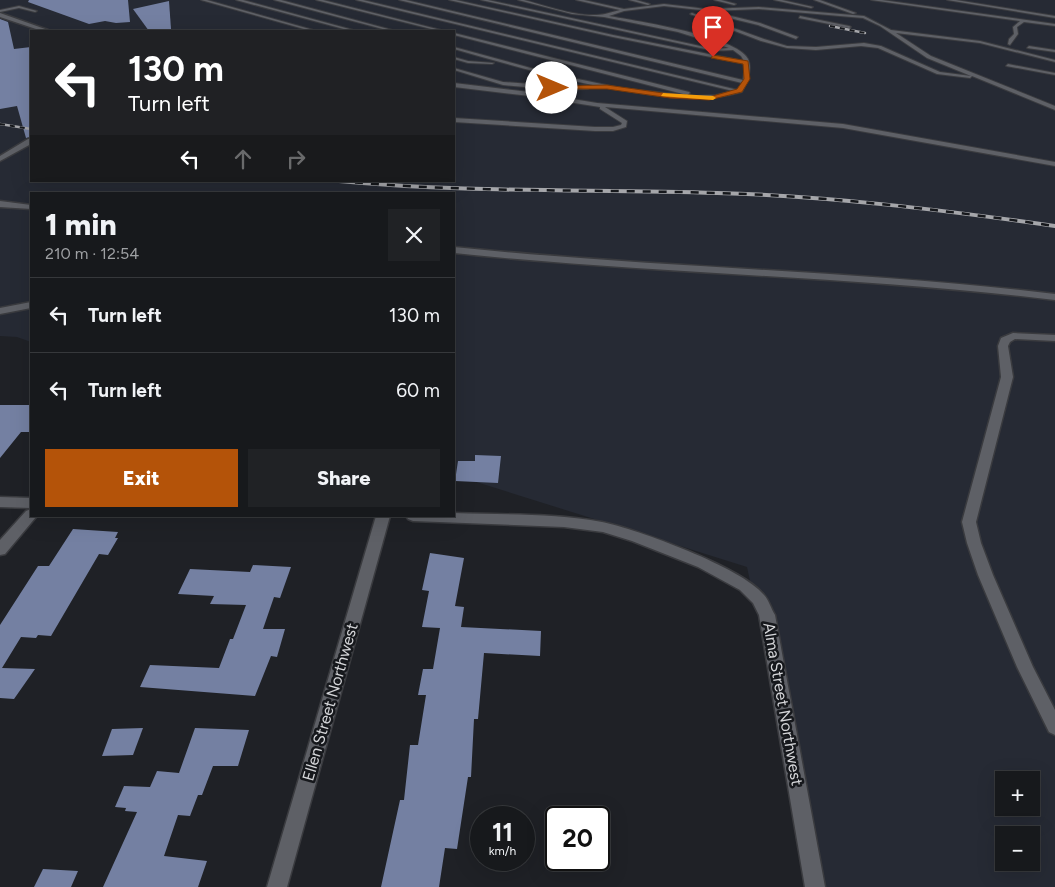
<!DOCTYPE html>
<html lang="en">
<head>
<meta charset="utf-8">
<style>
  body { margin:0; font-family:Figtree,sans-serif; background:#202225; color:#f1f3f6; height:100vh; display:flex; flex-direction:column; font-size:19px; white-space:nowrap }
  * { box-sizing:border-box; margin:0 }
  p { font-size:16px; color:#9ea0a3 }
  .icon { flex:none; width:28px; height:28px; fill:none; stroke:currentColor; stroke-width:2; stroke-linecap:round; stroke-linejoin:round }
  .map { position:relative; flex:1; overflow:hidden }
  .side { position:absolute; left:30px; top:192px; width:425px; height:325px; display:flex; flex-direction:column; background:#17191c; border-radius:0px; box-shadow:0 5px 20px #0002,0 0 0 1px #36383b }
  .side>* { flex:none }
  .top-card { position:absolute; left:30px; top:30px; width:425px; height:152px; border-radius:0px; box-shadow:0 5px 20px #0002,0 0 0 1px #36383b; background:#202124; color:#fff; overflow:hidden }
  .fabs { position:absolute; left:995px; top:771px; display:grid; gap:10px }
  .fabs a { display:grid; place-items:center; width:45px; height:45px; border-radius:0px; background:#17191c; box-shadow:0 5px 20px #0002,0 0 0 1px #36383b; font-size:25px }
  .speed { position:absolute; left:470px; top:806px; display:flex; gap:10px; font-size:25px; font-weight:700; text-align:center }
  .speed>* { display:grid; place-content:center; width:65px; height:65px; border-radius:50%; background:#17191c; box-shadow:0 5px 20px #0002,0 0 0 1px #36383b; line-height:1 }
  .speed small { font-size:12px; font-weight:400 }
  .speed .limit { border:2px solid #111; border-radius:8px; background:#fff; color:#111 }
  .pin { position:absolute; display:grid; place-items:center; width:42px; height:42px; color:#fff; margin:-51px -21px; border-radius:50% 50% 50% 0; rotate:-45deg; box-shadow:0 0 5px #0007 }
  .pin .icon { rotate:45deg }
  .me { position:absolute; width:55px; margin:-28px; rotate:90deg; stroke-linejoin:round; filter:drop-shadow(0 0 4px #0008) }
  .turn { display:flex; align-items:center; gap:18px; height:105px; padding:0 15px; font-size:22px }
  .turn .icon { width:65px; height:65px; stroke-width:2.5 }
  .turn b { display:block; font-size:35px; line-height:42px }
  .lanes { display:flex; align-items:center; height:48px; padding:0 15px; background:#0003; justify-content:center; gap:25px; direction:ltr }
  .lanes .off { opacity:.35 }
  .round { display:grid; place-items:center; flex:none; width:52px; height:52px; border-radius:0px; background:#202225 }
  .overview { display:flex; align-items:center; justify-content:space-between; height:85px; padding:0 15px }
  h1 { font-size:30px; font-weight:800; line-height:38px }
  .action { display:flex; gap:10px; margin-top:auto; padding:10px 15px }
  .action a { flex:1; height:58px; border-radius:0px; background:#b45309; color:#fff; font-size:20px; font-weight:800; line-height:58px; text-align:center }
  .action a+a { background:#202225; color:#f1f3f6 }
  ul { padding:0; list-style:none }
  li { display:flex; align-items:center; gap:15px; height:75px; padding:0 15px; border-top:1px solid #36383b }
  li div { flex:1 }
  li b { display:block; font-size:19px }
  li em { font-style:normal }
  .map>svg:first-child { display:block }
</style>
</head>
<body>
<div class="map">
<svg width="1055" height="887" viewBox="0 0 1055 887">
  <rect width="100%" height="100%" fill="#1f2126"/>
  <path fill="#262a34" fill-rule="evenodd" d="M0 0H1055V887H816L747 567 454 475V194H31V342L17 337 0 336ZM31 31H454V181H31ZM1004 780H1031V808H1004ZM1004 835H1031V862H1004Z"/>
  <g fill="#7480a2">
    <path d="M29 0H128L130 22 116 23 105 21 89 24 28 2Z"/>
    <path d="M169 1 171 29 149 31 133 9Z"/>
    <path d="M0 19 8 22 14 49 31 47V137L26 138 17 106 0 109Z"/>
    <path d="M0 405H31V432H21L0 458Z"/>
    <path d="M475 455 501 456 498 483 455 481 458 461H475Z"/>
    <path d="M73 529 118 532 115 538H118L108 555 99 554 51 636 38 635 36 638 21 637 2 668 35 669 14 699 0 698V625L38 566H49Z"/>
    <path d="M430 553 464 558 455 606 464 607 461 627 541 631 540 656 484 653 478 719H474L471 777H468L457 849 445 848 439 887H381L400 800H404L410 745H418L426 695H418L423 669H433L440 628 422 627 429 591 422 590Z"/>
    <path d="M253 565 291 567 280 598 274 597 263 629H285L277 657 271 656 255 696 140 687 150 665 219 668 230 639H233L246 605 210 604 214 596 178 594 190 569 250 572Z"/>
    <path d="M143 728 133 755 102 756 112 729Z"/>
    <path d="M195 728 249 730 238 766H213L202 795H198L190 816 178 815 164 856 207 861 198 887H103L137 812 125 811 126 808 115 807 124 786 150 787 157 771 179 773Z"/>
    <path d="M43 869 78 871 71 887H34Z"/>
  </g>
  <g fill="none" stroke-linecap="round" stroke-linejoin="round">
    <defs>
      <g id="lane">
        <path d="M201 0H207L317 31H311Z"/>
        <path d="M236 0H243L357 31H351Z"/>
        <path d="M274 0H281L396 31H390Z"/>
        <path d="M316 0H323L445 31H439Z"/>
        <path d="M356 0H363L738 90 742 83 399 0H406L743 80 745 64 613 37 449 0H456L613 35 744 61 741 56 733 50 714 51 481 0H488L714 49 729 48 678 32 604 17 572 14 518 0H524C547 6 582 19 605 14 610 13 615 11 620 10L576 0H584L624 9 664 4 707 9 759 7 864 16 891 30 980 41 1055 60V62L980 43 896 33 931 56 1055 106V110L972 76 970 78 937 74 878 48 861 46 816 50 787 48 761 41 690 14 692 13 764 39 787 46 816 47 864 43 881 46 940 72 971 76 927 58 880 26 863 18 759 9 711 11 760 23 798 37 796 39 758 25 709 13V11L664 6 624 11 609 16C636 21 737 36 748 59 753 70 747 83 742 92 705 103 669 98 632 92 572 83 513 66 454 49V47L549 73 621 88 693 96 716 95 733 91Z"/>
        <path d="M629 0H636L650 4 648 5Z"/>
        <path d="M714 0H721L736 4 734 5Z"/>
        <path d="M774 0H782L813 7 811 8Z"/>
        <path d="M814 0H820L856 13 853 14Z"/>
        <path d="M871 0H882L1055 24V26L1024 22 1017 27 1018 34 1010 45 1008 44 1009 39 1014 34 1013 27 1020 21Z"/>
        <path d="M947 0H956L1055 16V18Z"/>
        <path d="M19 6 37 11 35 12 19 8 0 12V10Z"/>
        <path d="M800 16 849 26 851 27 849 28 799 18Z"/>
        <path d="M454 33 689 92 690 93 687 95 454 35Z"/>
        <path d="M1029 46 1055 50V52L1027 48Z"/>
        <path d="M454 57 468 61 494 63 492 64 468 63 454 59Z"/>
        <path d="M1008 64 1055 73V75L1006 66Z"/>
        <path d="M454 68 503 82 558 86 588 85 591 87 588 89 558 90 503 85 454 70Z"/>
        <path d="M454 83 530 92 597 103 843 124 1055 162V166L843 128 605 107 627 121 626 127 613 131H595L454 122V118L595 127H613L621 125 622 123 600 109V107L530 96 454 87Z"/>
      </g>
      <g id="street">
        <path d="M0 201 31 205V209L0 207Z"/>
        <path d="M454 247C654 268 855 270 1055 294V300C855 276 654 274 454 253Z"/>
        <path d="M31 302V308L0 314V308Z"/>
        <path d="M1013 333 1055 335V341L1015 339 1010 342 1008 346 1013 377 976 522 981 543 993 575 1033 667 1055 710V735L1049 732 1017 667 978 575 967 543 962 522 1001 377 998 346 1001 338Z"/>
        <path d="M0 497 31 498V508L0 507Z"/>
        <path d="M31 509V516L36 517 5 554 0 555V540L26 511Z"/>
        <path d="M454 513C503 515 554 513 602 522 637 529 743 568 764 595 769 600 771 609 775 615L825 887H805L759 615 753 603 740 590 698 567 632 541 603 532 564 527 413 521 408 519 406 516H454Z"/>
        <path d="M376 516H390L287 887H267Z"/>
      </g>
      <g id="secondary">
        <path d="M0 13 48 30 49 31H42L0 17Z"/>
        <path d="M28 139H31V144L0 161V156Z"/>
      </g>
    </defs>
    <use href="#lane" stroke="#3a3b3f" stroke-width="2"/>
    <use href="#street" stroke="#3a3b3f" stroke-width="3"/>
    <use href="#secondary" stroke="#3a3b3f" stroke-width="3"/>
    <use href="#lane" fill="#5e6066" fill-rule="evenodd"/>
    <use href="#street" fill="#5e6066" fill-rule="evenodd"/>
    <use href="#secondary" fill="#5e6066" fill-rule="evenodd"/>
    <defs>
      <g id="rail-far1">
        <path d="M830 26 865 33"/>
        <path d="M0 124 31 129"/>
      </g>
      <path id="rail" d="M339 181C465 193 590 189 717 193 830 196 943 210 1055 226"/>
    </defs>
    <use href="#rail-far1" stroke="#a5a6aa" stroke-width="2.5"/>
    <use href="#rail" stroke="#a5a6aa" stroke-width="4"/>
    <use href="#rail-far1" stroke="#16181c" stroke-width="2" stroke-dasharray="5" stroke-linecap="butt"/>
    <use href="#rail" stroke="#16181c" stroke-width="2.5" stroke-dasharray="8" stroke-linecap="butt"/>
  </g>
  <path fill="#b45309" stroke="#753606" d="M713 55 748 61 750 79 742 92 709 100 670 98 607 89H552L549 88 552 86 607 85 670 94 709 97 737 89 744 79 743 64 711 58Z"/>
  <path fill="#f59e0b" d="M663 93 713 96 716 98 713 100 661 96Z"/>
  <g text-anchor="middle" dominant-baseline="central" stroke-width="5" stroke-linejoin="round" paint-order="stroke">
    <g font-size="16" fill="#d5d6d9" stroke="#16181c">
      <text transform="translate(330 702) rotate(-74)">Ellen Street Northwest</text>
      <text transform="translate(783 704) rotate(80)">Alma Street Northwest</text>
    </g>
  </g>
</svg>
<div class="fabs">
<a>+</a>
<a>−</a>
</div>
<div class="speed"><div>11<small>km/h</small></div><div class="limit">20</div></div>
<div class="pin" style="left:713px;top:57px;background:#d93025"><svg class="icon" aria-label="arrive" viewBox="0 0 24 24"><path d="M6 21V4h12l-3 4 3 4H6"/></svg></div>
<svg class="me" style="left:552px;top:88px" viewBox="-20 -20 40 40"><circle r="19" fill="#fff"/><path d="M0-13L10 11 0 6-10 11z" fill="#b45309"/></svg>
<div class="top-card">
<div class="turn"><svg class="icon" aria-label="left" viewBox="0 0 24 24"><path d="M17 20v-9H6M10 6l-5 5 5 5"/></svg><div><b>130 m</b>Turn left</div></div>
<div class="lanes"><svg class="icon" aria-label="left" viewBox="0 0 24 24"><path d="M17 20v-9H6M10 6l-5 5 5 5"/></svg><svg class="icon off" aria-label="ahead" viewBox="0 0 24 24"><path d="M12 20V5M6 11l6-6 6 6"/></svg><svg class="icon off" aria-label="right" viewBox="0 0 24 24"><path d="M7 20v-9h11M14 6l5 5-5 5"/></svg></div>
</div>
<section class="side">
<div class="overview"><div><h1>1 min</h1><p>210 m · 12:54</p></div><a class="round"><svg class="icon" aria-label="close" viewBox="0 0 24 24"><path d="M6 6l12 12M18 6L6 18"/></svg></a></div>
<ul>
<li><svg class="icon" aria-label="left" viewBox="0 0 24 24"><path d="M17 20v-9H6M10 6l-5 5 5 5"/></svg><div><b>Turn left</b></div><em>130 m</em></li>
<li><svg class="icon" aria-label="left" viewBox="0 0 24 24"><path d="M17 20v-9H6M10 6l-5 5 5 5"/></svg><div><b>Turn left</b></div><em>60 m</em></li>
</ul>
<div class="action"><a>Exit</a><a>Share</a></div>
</section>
</div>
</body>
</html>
